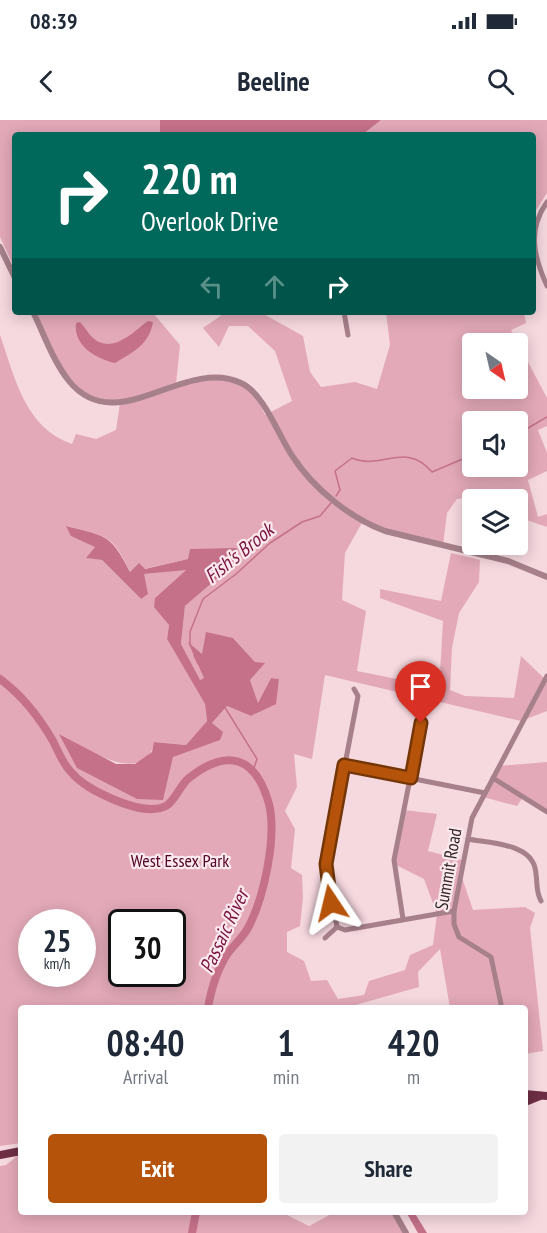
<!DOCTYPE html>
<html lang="en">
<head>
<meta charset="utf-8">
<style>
  body { margin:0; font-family:"PT Sans Narrow",sans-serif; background:#f2f2f3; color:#1f2937; height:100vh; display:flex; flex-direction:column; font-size:22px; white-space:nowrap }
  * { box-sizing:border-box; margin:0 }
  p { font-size:20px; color:#747a83 }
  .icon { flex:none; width:33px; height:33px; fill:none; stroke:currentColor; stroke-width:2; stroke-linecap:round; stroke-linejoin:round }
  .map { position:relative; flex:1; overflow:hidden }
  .panel { position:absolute; left:18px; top:885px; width:510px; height:210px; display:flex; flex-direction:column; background:#fff; border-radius:6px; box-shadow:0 3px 15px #0003 }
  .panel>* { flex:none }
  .banner { position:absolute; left:12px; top:12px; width:524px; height:183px; border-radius:6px; box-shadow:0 3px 15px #0003; background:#00695c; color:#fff; overflow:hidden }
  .needle { width:39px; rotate:146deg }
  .controls { position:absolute; left:462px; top:213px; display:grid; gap:12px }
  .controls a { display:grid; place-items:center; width:66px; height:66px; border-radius:6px; background:#fff; box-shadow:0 3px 15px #0003; font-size:30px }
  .speed { position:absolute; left:18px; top:789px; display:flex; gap:12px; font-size:30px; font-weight:700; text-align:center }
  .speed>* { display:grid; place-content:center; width:78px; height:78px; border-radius:50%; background:#fff; box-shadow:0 3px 15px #0003; line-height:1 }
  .speed small { font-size:15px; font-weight:400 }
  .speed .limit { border:3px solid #111; border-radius:9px; background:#fff; color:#111 }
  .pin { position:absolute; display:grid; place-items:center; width:51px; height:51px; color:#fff; margin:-62px -26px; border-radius:50% 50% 50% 0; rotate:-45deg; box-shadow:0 0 6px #0007 }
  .pin .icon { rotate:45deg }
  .me { position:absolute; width:66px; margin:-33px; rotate:350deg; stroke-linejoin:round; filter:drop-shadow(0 0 4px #0008) }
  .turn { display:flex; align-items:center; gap:21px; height:126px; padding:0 30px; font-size:27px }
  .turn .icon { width:78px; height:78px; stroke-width:2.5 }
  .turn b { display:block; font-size:42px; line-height:51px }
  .lanes { display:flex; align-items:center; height:57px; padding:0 30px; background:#0003; justify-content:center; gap:30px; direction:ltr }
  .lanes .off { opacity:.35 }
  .eta { display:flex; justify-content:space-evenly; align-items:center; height:102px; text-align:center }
  .eta b { font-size:36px; font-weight:700; line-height:42px }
  .cta { display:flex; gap:12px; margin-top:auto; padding:12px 30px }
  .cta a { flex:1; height:69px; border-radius:6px; background:#b45309; color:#fff; font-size:24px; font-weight:700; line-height:69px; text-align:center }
  .cta a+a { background:#f2f2f3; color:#1f2937 }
  .status { display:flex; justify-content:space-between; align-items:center; height:42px; padding:0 30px; background:#fff; direction:ltr }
  .status svg { height:16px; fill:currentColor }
  header { display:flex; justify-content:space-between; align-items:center; height:78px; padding:0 30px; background:#fff; font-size:27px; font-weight:700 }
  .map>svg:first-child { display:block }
</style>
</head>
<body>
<div class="status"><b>08:39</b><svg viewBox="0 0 49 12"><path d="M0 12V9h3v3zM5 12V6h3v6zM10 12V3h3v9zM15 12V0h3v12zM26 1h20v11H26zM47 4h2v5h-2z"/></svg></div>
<header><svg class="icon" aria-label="back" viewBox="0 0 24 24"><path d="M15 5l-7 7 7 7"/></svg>Beeline<svg class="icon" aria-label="search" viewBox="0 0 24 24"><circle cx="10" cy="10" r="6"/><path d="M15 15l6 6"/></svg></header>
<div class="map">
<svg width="547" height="1113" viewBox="0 0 547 1113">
  <rect width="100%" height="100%" fill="#f6d8df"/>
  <g fill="#e3a9b8" fill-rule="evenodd">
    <path d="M0 0H160V12L163 15H15V149L0 117Z"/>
    <path d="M381 0H547V73L533 95 532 15H362Z"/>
    <path d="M36 192 153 193 180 225 176 264C199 259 231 251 250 270 257 276 261 287 265 295L292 281 275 231 248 206H229L219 227 203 208 226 192H260L303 216 310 252 321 267 355 262 377 269 390 225 386 192H524L526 203 511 210 547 278V306L538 310 547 333V351L528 360 538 397 547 394V407L518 397V380L494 379 491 375 457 379 447 393 443 425 385 411 363 401 345 433 342 480 366 491 357 551 432 566 440 554 443 501 380 478V469L441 481 451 433 480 440 479 462 459 493 452 528 450 570 465 576 514 578 521 536 547 561V591L521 601 325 555 312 639 294 634 297 667 285 691 295 709 291 748 302 755 303 778 300 806 287 812V832L304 841 311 861 327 860 338 879 364 875 369 861 405 850 410 835 433 825 437 794 424 759 394 744 404 690 437 694 428 731 462 740 460 752 473 790 525 787 535 793 530 808 543 931 525 934V888H450L440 829 418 852 419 867 345 888H21V1023L0 1026V215C15 258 25 308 72 324L76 314 96 319 116 310 120 283 86 275 65 256ZM472 224H518V268H472ZM472 302H518V346H472ZM67 406C106 416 113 414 130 452L188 439 234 444 185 486 181 524 199 560 205 558 190 524 202 535 233 518 255 542 250 560 258 584 271 558 279 559 275 584 251 596 227 586 212 603 219 620 173 636 163 678 60 614C84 627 143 669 155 622L186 625 207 601 205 584 167 519 169 505 155 478 187 449 144 454 141 479 102 440 87 438 95 427ZM32 802H82V854H32ZM122 802H172V854H122Z"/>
    <path d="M547 642V690L523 677 517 686 483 677 498 646Z"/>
    <path d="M21 1033V1092H281L309 1106 335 1092H397L409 1113H0V1046L6 1045Z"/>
  </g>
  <g fill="#c5718a">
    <path d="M160 0H381L362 15H163L160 12Z"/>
    <path d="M148 201 153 202C149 225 133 232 115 243 97 239 73 226 76 203L80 202C85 207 88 213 92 217 112 236 134 211 148 201Z"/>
    <path d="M66 406C106 416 111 414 130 452L139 443 145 449 188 439 190 429 237 428 234 444 185 486 181 524 200 560 204 558 188 522 202 534 206 512 233 518 255 542 265 543 250 560 258 583 271 558 279 559 276 584 251 596 227 586 212 603 223 612 220 620 173 637 163 680 137 679 77 648 59 614 116 644H135L152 632 154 622 186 625 207 601 205 584 167 519 169 505 154 487 155 478 186 450 144 454 148 474 141 479 102 440 86 438 95 427 71 416Z"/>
    <path d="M406 1092H414L427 1113H418Z"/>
  </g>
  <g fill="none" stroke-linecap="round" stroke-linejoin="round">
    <g stroke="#c5718a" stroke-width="1.5">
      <path d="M518 314 547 297"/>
      <path d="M336 376 340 370 335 351 352 338C382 351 405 320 432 352L472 335"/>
      <path d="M190 525V512L203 479 236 454 270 423 302 402 320 396 331 383"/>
      <path d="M194 535 198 544"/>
      <path d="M224 586 257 639 254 648"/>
    </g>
    <g stroke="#c5718a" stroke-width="8">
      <path d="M0 559C22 575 39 597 53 621 58 631 63 644 71 652 81 664 95 671 108 677 123 684 150 694 166 686 175 681 180 665 189 658 228 627 256 637 269 684 277 717 264 778 248 808 243 817 235 824 228 833 218 848 211 870 208 888"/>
      <path d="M192 1113 196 1092"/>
    </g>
    <g stroke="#a6808a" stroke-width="5">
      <path d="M547 82C527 110 534 137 547 166"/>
      <path d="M344 192 348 215"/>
      <path d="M344 645 485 673"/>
      <path d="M493 658 547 692"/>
      <path d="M468 719C488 723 529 723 535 748 538 760 535 770 541 781"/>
      <path d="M403 799 394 740 421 603"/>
      <path d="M337 807 326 744 358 576 354 569"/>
      <path d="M337 807 345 810 454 791"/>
      <path d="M325 818 337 807"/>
      <path d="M501 884 491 837 459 817 454 804V791L472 698 547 556"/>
    </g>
    <g stroke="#a6808a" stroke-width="6">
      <path d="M0 127 15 158"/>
      <path d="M33 192C44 214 53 241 69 261 117 320 184 236 241 263 264 273 279 317 293 337 313 368 350 398 385 411L508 441 547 457"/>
      <path d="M394 1092 406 1113"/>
    </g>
    <g stroke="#6e2f44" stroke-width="8">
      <path d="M525 974 547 976"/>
      <path d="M525 982 540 976"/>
      <path d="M0 1035 21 1031"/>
    </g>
  </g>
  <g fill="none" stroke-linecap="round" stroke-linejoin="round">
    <defs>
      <path id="route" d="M331 783 326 744 344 645 411 658 421 603"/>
    </defs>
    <use href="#route" stroke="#753606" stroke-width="15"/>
    <use href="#route" stroke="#b45309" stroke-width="10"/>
  </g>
  <g text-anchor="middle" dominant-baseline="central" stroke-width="4.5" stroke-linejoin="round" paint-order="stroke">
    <g font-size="18" fill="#530427" stroke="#fbe9ed">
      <text x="180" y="740">West Essex Park</text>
    </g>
    <g font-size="18" fill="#302528" stroke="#fbe9ed">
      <text transform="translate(448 749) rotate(-80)">Summit Road</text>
    </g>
    <g font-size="20" font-style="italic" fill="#7a143f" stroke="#fbe9ed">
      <text transform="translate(239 433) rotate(-39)">Fish's Brook</text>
      <text transform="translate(224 811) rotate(-65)">Passaic River</text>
    </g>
  </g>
</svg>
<div class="controls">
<a><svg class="needle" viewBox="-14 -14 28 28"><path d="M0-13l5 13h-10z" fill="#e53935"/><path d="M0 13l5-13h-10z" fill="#747a83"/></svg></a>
<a><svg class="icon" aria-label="sound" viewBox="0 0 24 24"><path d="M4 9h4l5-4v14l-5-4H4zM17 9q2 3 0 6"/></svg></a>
<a><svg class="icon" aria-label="layers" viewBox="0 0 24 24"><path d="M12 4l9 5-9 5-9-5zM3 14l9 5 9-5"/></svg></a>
</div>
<div class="speed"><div>25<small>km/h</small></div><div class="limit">30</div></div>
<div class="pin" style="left:421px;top:603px;background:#d93025"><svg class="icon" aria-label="arrive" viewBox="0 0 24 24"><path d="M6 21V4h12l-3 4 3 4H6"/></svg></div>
<svg class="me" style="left:331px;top:783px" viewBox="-20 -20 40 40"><path d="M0-17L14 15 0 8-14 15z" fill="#b45309" stroke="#fff" stroke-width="4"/></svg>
<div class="banner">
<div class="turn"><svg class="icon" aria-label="right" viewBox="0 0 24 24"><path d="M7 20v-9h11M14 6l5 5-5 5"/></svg><div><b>220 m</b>Overlook Drive</div></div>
<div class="lanes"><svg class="icon off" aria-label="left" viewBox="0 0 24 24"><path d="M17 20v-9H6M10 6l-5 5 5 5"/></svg><svg class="icon off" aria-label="ahead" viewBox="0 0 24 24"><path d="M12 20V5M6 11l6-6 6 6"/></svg><svg class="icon" aria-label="right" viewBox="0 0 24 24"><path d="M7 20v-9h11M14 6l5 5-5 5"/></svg></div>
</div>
<section class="panel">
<div class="eta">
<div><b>08:40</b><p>Arrival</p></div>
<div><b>1</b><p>min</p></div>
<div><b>420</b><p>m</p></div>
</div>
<div class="cta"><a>Exit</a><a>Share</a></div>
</section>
</div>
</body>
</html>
